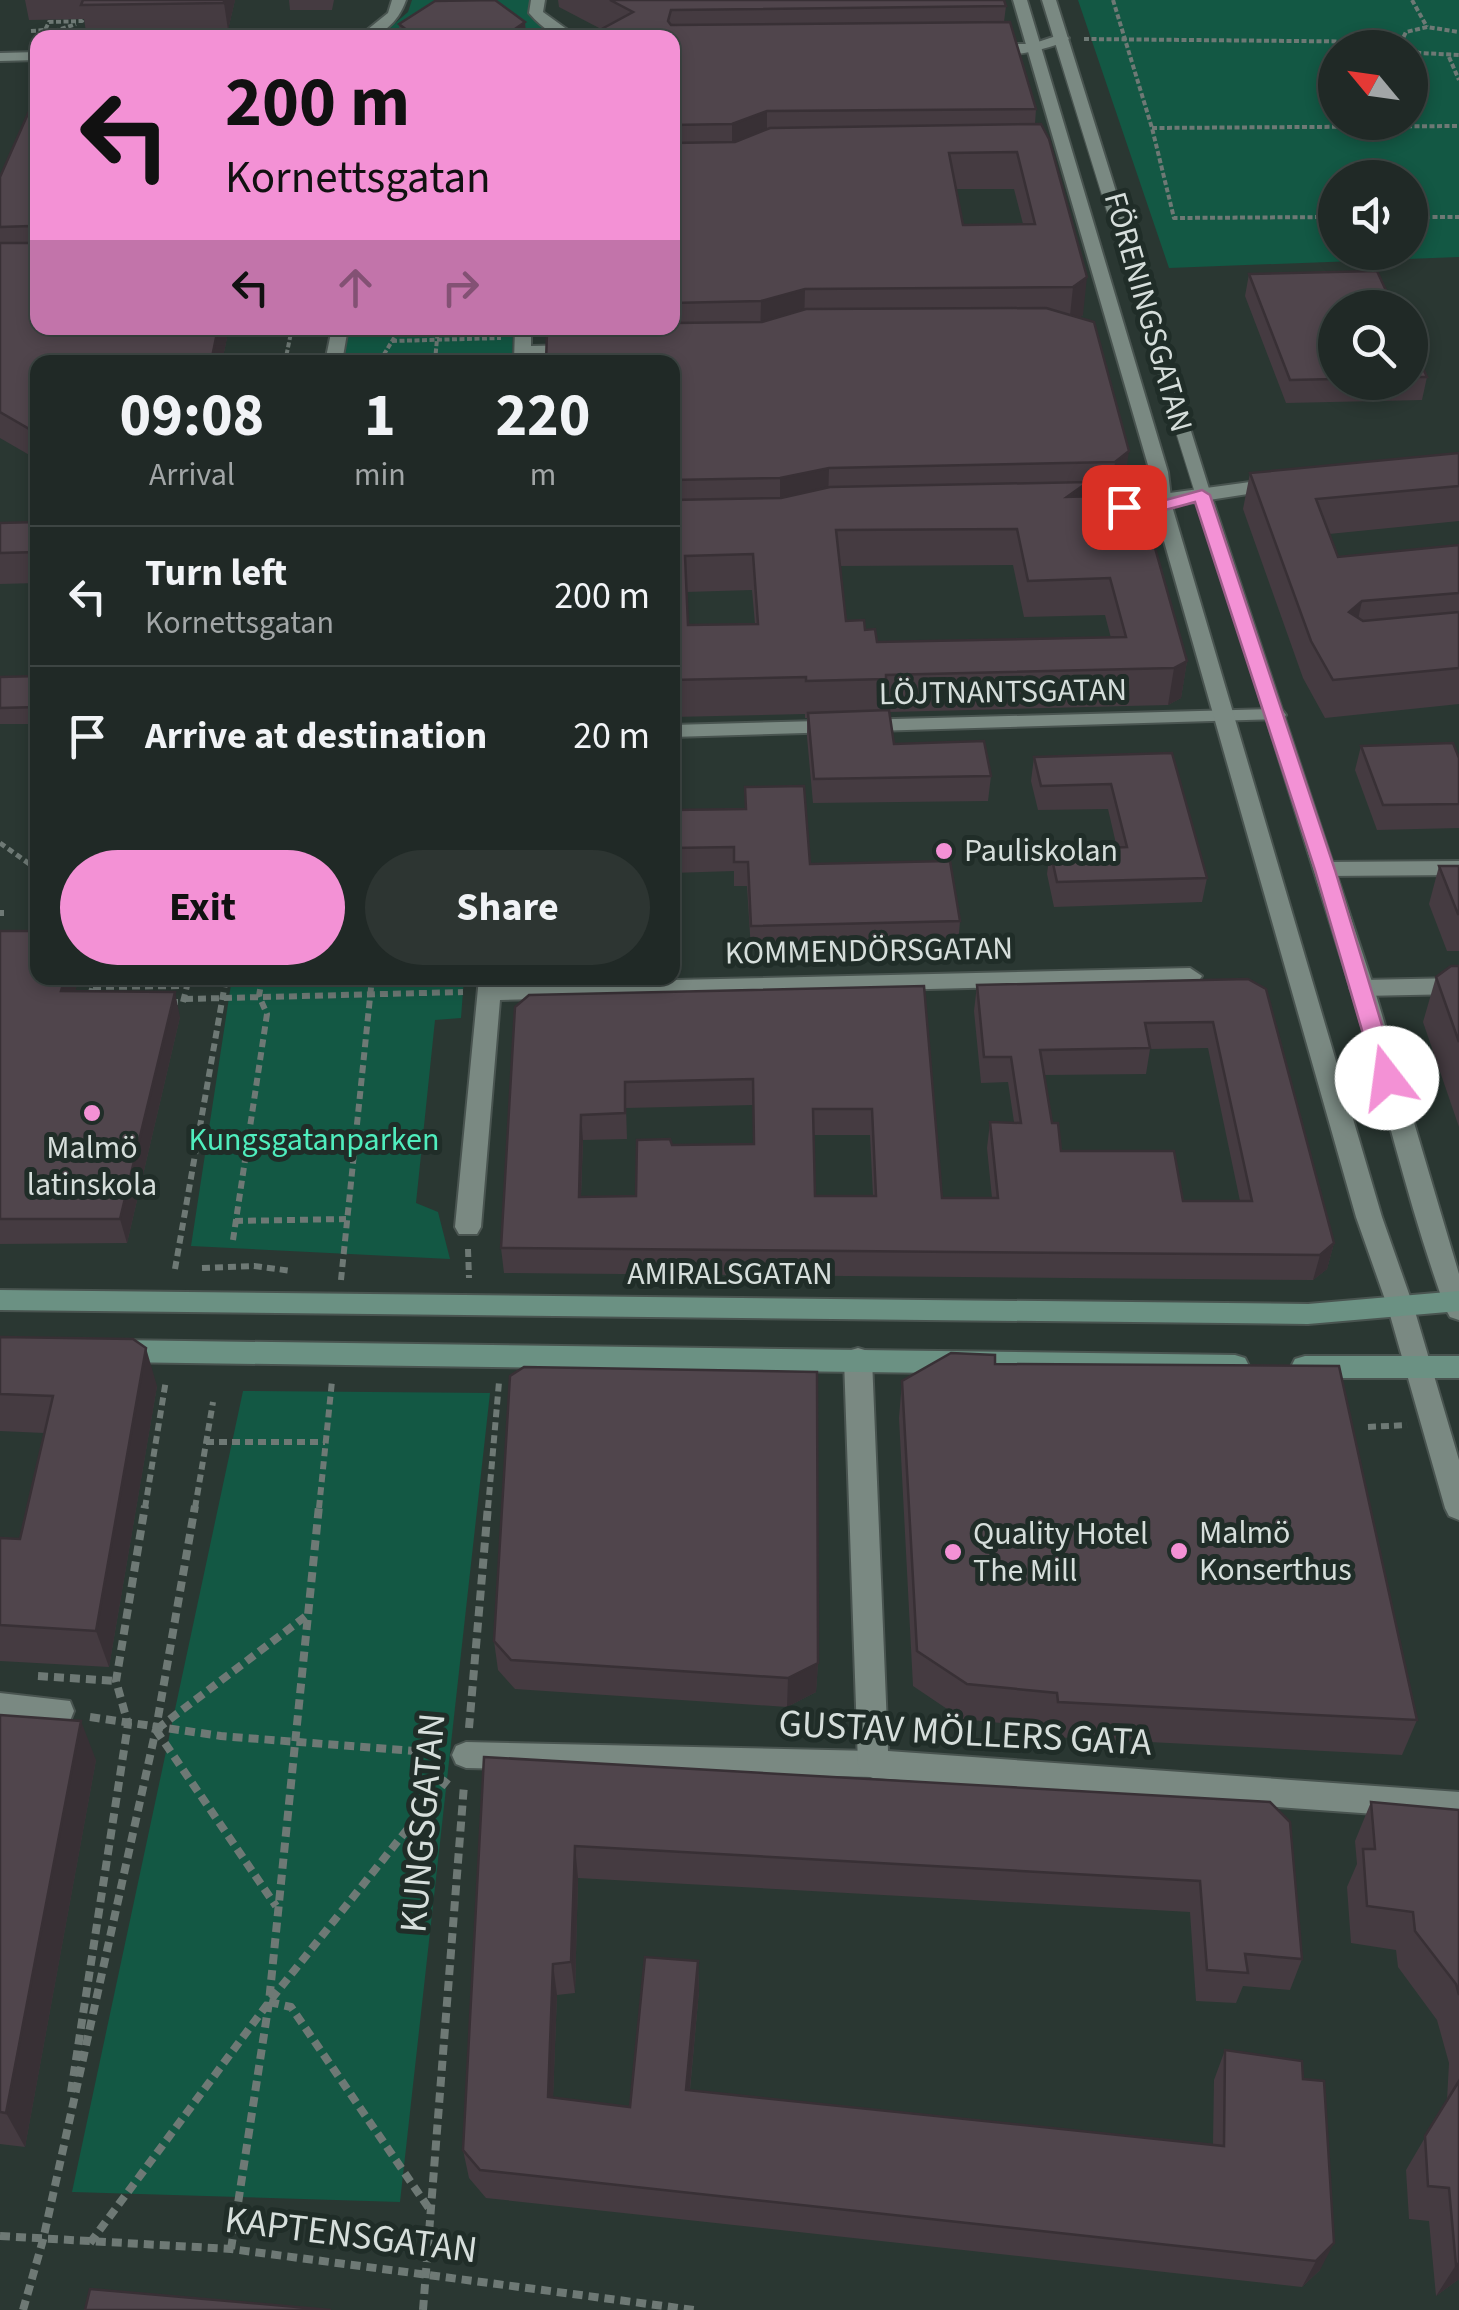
<!DOCTYPE html>
<html lang="en">
<head>
<meta charset="utf-8">
<style>
  body { margin:0; font-family:"Source Sans 3",sans-serif; background:#2d3532; color:#f1f3f6; height:100vh; display:flex; flex-direction:column; font-size:38px; white-space:nowrap }
  * { box-sizing:border-box; margin:0 }
  p { font-size:32px; color:#a2a6a7 }
  .icon { flex:none; width:55px; height:55px; fill:none; stroke:currentColor; stroke-width:2; stroke-linecap:round; stroke-linejoin:round }
  .map { position:relative; flex:1; overflow:hidden }
  .sheet { position:absolute; left:30px; top:355px; width:650px; height:630px; display:flex; flex-direction:column; background:#202926; border-radius:20px; box-shadow:0 5px 15px #0003,0 0 0 2px #3d4543 }
  .sheet>* { flex:none }
  .hud { position:absolute; left:30px; top:30px; width:650px; height:305px; border-radius:20px; box-shadow:0 5px 15px #0003,0 0 0 2px #3d4543; background:#f391d5; color:#111; overflow:hidden }
  .needle { width:65px; rotate:299deg }
  .tools { position:absolute; left:1318px; top:30px; display:grid; gap:20px }
  .tools a { display:grid; place-items:center; width:110px; height:110px; border-radius:50%; background:#202926; box-shadow:0 5px 15px #0003,0 0 0 2px #3d4543; font-size:50px }
  .pin { position:absolute; display:grid; place-items:center; width:85px; height:85px; color:#fff; margin:-42px; border-radius:20px; box-shadow:0 5px 15px #0006 }
  .me { position:absolute; width:110px; margin:-55px; rotate:345deg; stroke-linejoin:round; filter:drop-shadow(0 0 8px #0008) }
  .turn { display:flex; align-items:center; gap:35px; height:210px; padding:0 30px; font-size:45px }
  .turn .icon { width:130px; height:130px; stroke-width:2.5 }
  .turn b { display:block; font-size:70px; line-height:85px }
  .lanes { display:flex; align-items:center; height:95px; padding:0 30px; background:#0003; justify-content:center; gap:50px; direction:ltr }
  .lanes .off { opacity:.35 }
  .eta { display:flex; justify-content:space-evenly; align-items:center; height:170px; text-align:center }
  .eta b { font-size:60px; font-weight:700; line-height:70px }
  .button { display:flex; gap:20px; margin-top:auto; padding:20px 30px }
  .button a { flex:1; height:115px; border-radius:60px; background:#f391d5; color:#111; font-size:40px; font-weight:700; line-height:115px; text-align:center }
  .button a+a { background:#2d3532; color:#f1f3f6 }
  ul { padding:0; list-style:none }
  li { display:flex; align-items:center; gap:30px; height:140px; padding:0 30px; border-top:2px solid #3d4543 }
  li div { flex:1 }
  li b { display:block; font-size:38px }
  li em { font-style:normal }
  .map>svg:first-child { display:block }
</style>
</head>
<body>
<div class="map">
<svg width="1459" height="2310" viewBox="0 0 1459 2310">
  <rect width="100%" height="100%" fill="#2a3732"/>
  <g fill="#135844" fill-rule="evenodd">
    <path d="M412 0H543L541 37 378 38 408 12Z"/>
    <path d="M1078 0H1459V257L1169 268ZM1335 48H1410V122H1335ZM1335 178H1410V252H1335Z"/>
    <path d="M347 328H513L512 362H341Z"/>
    <path d="M232 978H464L461 1018 435 1020 416 1203 438 1212 450 1259 191 1246Z"/>
    <path d="M243 1391 490 1393 400 2202 72 2192Z"/>
  </g>
  <g fill="none" stroke-linecap="round" stroke-linejoin="round">
    <defs>
      <path id="pedestrian" d="M466 1742 873 1751 883 1755 887 1764 883 1773 873 1777 466 1768 456 1764 452 1755 456 1746Z"/>
      <g id="minor">
        <path d="M392 0H406C398 23 381 38 357 38L388 13Z"/>
        <path d="M531 0H545L543 12 579 38C556 38 544 30 529 13Z"/>
        <path d="M1062 34 1069 38 1067 41C1043 50 1003 62 980 48L987 44H1032Z"/>
        <path d="M38 52V60L0 61V53Z"/>
        <path d="M332 328H348L342 362H325Z"/>
        <path d="M515 328H531V346L577 345 586 350 577 355 531 356 530 362H514Z"/>
        <path d="M1279 478 1288 484 1286 488 1132 512 1111 513 1102 507 1111 501Z"/>
        <path d="M1276 709 1283 711 1286 715 1283 719 672 737V725Z"/>
        <path d="M1459 861V875L1325 876 1314 869 1325 862Z"/>
        <path d="M1190 968 1202 976 1198 982 500 1000 481 1227 477 1234H459L455 1227 479 978H501V984Z"/>
        <path d="M1459 978V994L1362 996 1350 988 1362 980Z"/>
        <path d="M858 1348 868 1351 872 1359 888 1751 1459 1792V1820L873 1778 862 1774 858 1764 844 1359 848 1351Z"/>
        <path d="M0 1693 70 1701 74 1711 70 1721 59 1725 0 1721Z"/>
      </g>
      <g id="tertiary">
        <path d="M1013 0H1027L1168 472 1172 506 1382 1217 1414 1308 1459 1460V1520L1449 1516 1445 1508 1388 1308 1356 1217 1154 506 1150 472Z"/>
        <path d="M1042 0H1056L1211 495 1374 988 1459 1274V1320L1450 1317 1446 1310C1407 1203 1383 1092 1349 983 1247 656 1142 329 1042 0Z"/>
      </g>
      <g id="secondary">
        <path d="M0 1290 1308 1304 1459 1291V1311L1308 1324 0 1310Z"/>
        <path d="M115 1340 1235 1355 1245 1358 1249 1366 1245 1374 1235 1377 115 1362 105 1358 102 1351 105 1344Z"/>
        <path d="M1305 1356H1459V1378H1305L1295 1375 1291 1367 1295 1359Z"/>
      </g>
    </defs>
    <use href="#pedestrian" stroke="#495450" stroke-width="4"/>
    <use href="#minor" stroke="#495450" stroke-width="4"/>
    <use href="#tertiary" stroke="#495450" stroke-width="4"/>
    <use href="#secondary" stroke="#495450" stroke-width="4"/>
    <g stroke="#6e7975" stroke-width="4" stroke-dasharray="5 2.5" stroke-linecap="butt">
      <path d="M1113 0 1152 128 1174 218 1335 217"/>
      <path d="M1412 0 1427 27"/>
      <path d="M31 31 45 30 49 22 82 21 97 0"/>
      <path d="M50 38 55 31 76 24"/>
      <path d="M128 38 341 34"/>
      <path d="M1084 39 1401 42 1406 32 1427 27 1459 32"/>
      <path d="M1410 48 1419 53 1459 55"/>
      <path d="M1449 57 1459 80"/>
      <path d="M1152 128 1459 126"/>
      <path d="M1410 217H1459"/>
      <path d="M392 341 501 338"/>
      <path d="M218 360 286 358"/>
      <path d="M380 361 400 328"/>
      <path d="M435 361 438 328"/>
      <path d="M285 362 292 328"/>
      <path d="M375 362 499 358"/>
    </g>
    <path stroke="#6e7975" stroke-width="5" stroke-dasharray="6 4" stroke-linecap="butt" d="M0 843 38 870"/>
    <g stroke="#6e7975" stroke-width="6" stroke-dasharray="8 5" stroke-linecap="butt">
      <path d="M0 913H4"/>
      <path d="M93 987 187 986"/>
      <path d="M90 996 95 978"/>
      <path d="M185 999 463 992"/>
      <path d="M170 1002H183L189 978"/>
      <path d="M235 1221 346 1219"/>
      <path d="M233 1240 267 1014 259 996 262 978"/>
      <path d="M468 1249 469 1278"/>
      <path d="M202 1268 254 1266 292 1271"/>
      <path d="M175 1269 226 978"/>
      <path d="M341 1280 372 978"/>
      <path d="M1368 1427 1407 1425"/>
      <path d="M206 1442H325"/>
      <path d="M145 1508 166 1380"/>
      <path d="M195 1508 213 1402"/>
      <path d="M319 1508 332 1381"/>
      <path d="M488 1508 499 1382"/>
    </g>
    <g stroke="#6e7975" stroke-width="8" stroke-dasharray="10 6" stroke-linecap="butt">
      <path d="M38 1676 116 1681"/>
      <path d="M90 1717 221 1736 440 1753"/>
      <path d="M469 1728 488 1506"/>
      <path d="M157 1729 306 1616"/>
      <path d="M156 1730 276 1906"/>
      <path d="M269 2002 291 2007 430 2210"/>
      <path d="M71 2092 128 1724 116 1681 145 1506"/>
      <path d="M0 2236 231 2249 694 2310"/>
      <path d="M90 2243 269 2002 450 1776"/>
      <path d="M231 2249 269 2002 319 1506"/>
      <path d="M23 2310 43 2240 156 1729 195 1506"/>
      <path d="M423 2310 464 1785"/>
    </g>
    <use href="#pedestrian" fill="#7a8982" fill-rule="evenodd"/>
    <use href="#minor" fill="#7a8982" fill-rule="evenodd"/>
    <use href="#tertiary" fill="#7a8982" fill-rule="evenodd"/>
    <use href="#secondary" fill="#6b9183" fill-rule="evenodd"/>
  </g>
  <g fill="#453b41" fill-rule="evenodd">
    <path d="M25 0H235L228 30 86 32 84 19 29 20Z"/>
    <path d="M289 0H334L332 10H290Z"/>
    <path d="M558 0H1004L1006 6 1004 22 1036 109 1035 124 1083 315 1079 318 1124 487 1112 496 1187 661 1181 698 1168 705 889 712 894 744 991 776 988 801 813 803 807 737V718H805V714L672 717V38L601 29 559 7ZM956 189H1014L1023 224 963 225ZM1013 565 1024 617 1105 615 1111 638 877 642 865 630 846 621 840 566ZM752 590 755 624 688 625 686 592Z"/>
    <path d="M525 22 526 38H400L399 24Z"/>
    <path d="M38 91V328H229L222 362H38V460L0 438V177Z"/>
    <path d="M1249 274 1335 308V382H1410V341L1427 377 1422 400 1286 403 1245 296Z"/>
    <path d="M1459 453V521L1329 534 1338 557 1459 545V704L1325 718 1303 678 1243 509 1250 473Z"/>
    <path d="M38 522V583L0 584V523Z"/>
    <path d="M38 676V724H0V677Z"/>
    <path d="M1361 746 1459 758V828L1377 830 1355 770Z"/>
    <path d="M1172 753 1207 878 1202 902 1054 907 1047 874 1050 850 1117 848 1108 809 1038 810 1031 781 1034 757Z"/>
    <path d="M745 787 810 864 960 921 958 945 751 950 747 886H734V871L672 873V810L745 809Z"/>
    <path d="M1439 866H1459V951H1447L1429 904Z"/>
    <path d="M0 931 38 978H79L75 991 180 1017 127 1243 0 1244Z"/>
    <path d="M1459 966V1127L1423 1022 1436 977Z"/>
    <path d="M1248 979 1334 1243 1327 1269 1313 1280 504 1273 501 1248 515 1007 924 986 942 1198H992L987 1148 990 1122H1014L1008 1082 981 1083 974 1011 977 985ZM1208 1048 1240 1201H1183L1061 1151 1052 1123 1044 1075 1146 1074 1150 1049ZM753 1105V1144L672 1145 636 1196 581 1197 583 1140 627 1139 626 1108ZM813 1135H870L873 1196H815Z"/>
    <path d="M0 1337 157 1386 109 1667 0 1661V1538L20 1539 44 1433 0 1431Z"/>
    <path d="M995 1364 1417 1720 1402 1755 1051 1737 1050 1728 962 1719 913 1686 899 1418 902 1381Z"/>
    <path d="M494 1641 818 1663 816 1692 787 1707 515 1689 498 1670Z"/>
    <path d="M0 1715 96 1760 25 2147 0 2144Z"/>
    <path d="M484 1757 1270 1802 1302 1959 1290 1990 1243 1986 1236 2003 1196 2001 1190 1912 578 1878 575 1993 557 1995 553 2098 630 2107 698 1961 699 1991 690 2090 1213 2144 1214 2080 1225 2050 1320 2270 1302 2287 486 2198 469 2178 463 2150Z"/>
    <path d="M1371 1802 1459 1810V2279L1436 2296 1429 2221 1409 2219 1406 2170 1447 2100 1449 2063 1437 2020 1398 1967 1396 1950 1351 1943 1347 1887 1357 1864 1355 1841Z"/>
  </g>
  <g fill="#383035">
    <path d="M224 0H235L228 30 224 3Z"/>
    <path d="M525 22 526 38H502Z"/>
    <path d="M767 111V146L732 160V124Z"/>
    <path d="M1087 277 1083 315 1069 325 1073 287Z"/>
    <path d="M805 289 804 326 760 339 761 301Z"/>
    <path d="M218 328H229L222 362H211Z"/>
    <path d="M1129 451 1124 487 1110 497 1115 462Z"/>
    <path d="M829 468 828 503 780 514V478Z"/>
    <path d="M1088 482 1084 517 1067 497Z"/>
    <path d="M1362 601 1354 638 1349 612Z"/>
    <path d="M1187 661 1181 698 1168 705 1174 668Z"/>
    <path d="M65 978H79L68 1016 61 991Z"/>
    <path d="M175 992 180 1017 127 1243 120 1219Z"/>
    <path d="M581 1115 583 1140 580 1222 579 1197Z"/>
    <path d="M1334 1243 1327 1269 1313 1280 1320 1255Z"/>
    <path d="M146 1348 157 1386 109 1667 96 1631Z"/>
    <path d="M818 1663 816 1692 787 1707 788 1678Z"/>
    <path d="M81 1721 96 1760 25 2147 6 2113Z"/>
    <path d="M575 1846 578 1878 575 1993 571 1962Z"/>
    <path d="M698 1961 699 1991 687 2119 686 2090Z"/>
    <path d="M553 1964 557 1995 552 2126 548 2097Z"/>
    <path d="M1334 2243 1320 2270 1302 2287 1316 2261Z"/>
    <path d="M1459 2263V2279L1436 2296 1456 2265Z"/>
  </g>
  <g fill="#50454c" stroke="#383035" stroke-width="2.5" fill-rule="evenodd">
    <path d="M83 0H224V3L81 5Z"/>
    <path d="M495 0 525 22 502 38H417L399 24 435 1Z"/>
    <path d="M610 0H1004L1006 6 671 10 668 21 671 25 1010 22 1036 109 767 111 732 124 672 125V38H585L633 12Z"/>
    <path d="M38 91V328H218L211 362H38V434L0 412V243H32L35 230 31 226 0 227V177Z"/>
    <path d="M1041 124 1049 139 1087 277 1073 287 805 289 761 301 672 303V143L735 142 770 128ZM1017 152 1035 224 963 225 949 153Z"/>
    <path d="M1377 271 1394 308H1335V379L1290 380 1249 274Z"/>
    <path d="M1046 308 1094 322 1129 451 1115 462 829 468 780 478 672 480V362H546L547 332 553 328H672V323L762 322 806 309Z"/>
    <path d="M1410 341 1427 377H1410Z"/>
    <path d="M1459 453V486L1316 499 1338 557 1459 545V593L1362 601 1349 612 1363 621 1459 612V668L1333 680 1311 641 1250 473Z"/>
    <path d="M1088 482 1067 497 1140 495 1187 661 1174 668 886 675V679L806 681V677L672 680V500L781 498 830 487ZM1017 529 1028 581 1110 578 1126 637 877 642 875 629 865 630 864 620 846 621 836 530ZM753 554 758 624 688 625 685 556Z"/>
    <path d="M38 522V552L0 553V523Z"/>
    <path d="M38 676V707L0 708V677Z"/>
    <path d="M889 710 894 744 984 741 991 776 814 779 808 713Z"/>
    <path d="M1453 743 1459 758V804L1383 805 1361 746Z"/>
    <path d="M1172 753 1207 878 1057 882 1050 850 1127 847 1111 784 1041 786 1034 757Z"/>
    <path d="M804 786 810 864 950 861 960 921 751 926 748 862H734V847L672 848V810L746 809 745 787Z"/>
    <path d="M1439 866H1459V914H1458Z"/>
    <path d="M0 931H38V978H65L61 991 175 992 120 1219H0Z"/>
    <path d="M1451 966H1459V1042L1436 977Z"/>
    <path d="M1248 979 1266 989 1334 1243 1320 1255 501 1248 515 1007 529 995 924 986 942 1198H998L990 1122 1021 1123 1011 1057H984L977 985ZM1213 1022 1252 1201H1183L1174 1151H1061L1058 1123H1052L1040 1050 1150 1048 1145 1023ZM753 1079 754 1144 672 1145 670 1139 637 1140 636 1196 579 1197 581 1115 625 1113V1082ZM813 1109H872L876 1196H815Z"/>
    <path d="M0 1337 133 1339 146 1348 96 1631 0 1625V1538L20 1539 53 1396 0 1394Z"/>
    <path d="M951 1353 995 1355V1364L1339 1366 1417 1720 1058 1702 1057 1693 967 1684 917 1651 902 1381Z"/>
    <path d="M524 1367 817 1372 818 1663 788 1678 511 1660 494 1641 510 1376Z"/>
    <path d="M0 1715 81 1721 6 2113 0 2112Z"/>
    <path d="M484 1757 1270 1802 1290 1822 1302 1959 1245 1954 1248 1973 1207 1970 1200 1881 575 1846 571 1962 553 1964 548 2097 630 2107 645 1957 698 1961 686 2090 1224 2146 1225 2050 1302 2061 1303 2079 1324 2081 1334 2243 1316 2261 480 2170 463 2150Z"/>
    <path d="M1371 1802 1459 1810V1995L1456 1984 1415 1931 1413 1912 1367 1906 1363 1849H1375Z"/>
    <path d="M1459 2081V2263L1456 2265 1449 2188 1428 2186 1425 2136Z"/>
    <path d="M90 2289 331 2310H85Z"/>
  </g>
  <path fill="#f391d5" stroke="#9e5e8a" stroke-width="2.5" d="M1202 490 1210 495 1335 870 1398 1078 1395 1083 1387 1086 1376 1078 1315 870 1195 502C1173 508 1135 521 1116 507L1124 502 1162 501Z"/>
  <g fill="#f391d5" stroke="#202d28" stroke-width="4">
    <circle cx="944" cy="851" r="10"/>
    <circle cx="92" cy="1113" r="10"/>
    <circle cx="1179" cy="1551" r="10"/>
    <circle cx="953" cy="1552" r="10"/>
  </g>
  <g text-anchor="middle" dominant-baseline="central" stroke-width="10" stroke-linejoin="round" paint-order="stroke">
    <g font-size="32" fill="#d6dedb" stroke="#202d28">
      <text transform="translate(1148 312) rotate(74)">FÖRENINGSGATAN</text>
      <text transform="translate(1003 692) rotate(-1)">LÖJTNANTSGATAN</text>
      <text transform="translate(869 951) rotate(-1)">KOMMENDÖRSGATAN</text>
      <text x="730" y="1274">AMIRALSGATAN</text>
    </g>
    <g font-size="32" fill="#d6dedb" stroke="#202d28" text-anchor="start">
      <text x="964" y="851">Pauliskolan</text>
      <text x="92" y="1148" text-anchor="middle">Malmö<tspan x="92" dy="37">latinskola</tspan></text>
      <text x="1199" y="1533">Malmö<tspan x="1199" dy="37">Konserthus</tspan></text>
      <text x="973" y="1534">Quality Hotel<tspan x="973" dy="37">The Mill</tspan></text>
    </g>
    <g font-size="32" fill="#4feebe" stroke="#202d28">
      <text x="314" y="1140">Kungsgatanparken</text>
    </g>
    <g font-size="38" fill="#d6dedb" stroke="#202d28">
      <text transform="translate(965 1733) rotate(3)">GUSTAV MÖLLERS GATA</text>
      <text transform="translate(423 1823) rotate(-85)">KUNGSGATAN</text>
      <text transform="translate(351 2235) rotate(7)">KAPTENSGATAN</text>
    </g>
  </g>
</svg>
<div class="tools">
<a><svg class="needle" viewBox="-14 -14 28 28"><path d="M0-13l5 13h-10z" fill="#e53935"/><path d="M0 13l5-13h-10z" fill="#a2a6a7"/></svg></a>
<a><svg class="icon" aria-label="sound" viewBox="0 0 24 24"><path d="M4 9h4l5-4v14l-5-4H4zM17 9q2 3 0 6"/></svg></a>
<a><svg class="icon" aria-label="search" viewBox="0 0 24 24"><circle cx="10" cy="10" r="6"/><path d="M15 15l6 6"/></svg></a>
</div>
<div class="pin" style="left:1124px;top:507px;background:#d93025"><svg class="icon" aria-label="arrive" viewBox="0 0 24 24"><path d="M6 21V4h12l-3 4 3 4H6"/></svg></div>
<svg class="me" style="left:1387px;top:1078px" viewBox="-20 -20 40 40"><circle r="19" fill="#fff"/><path d="M0-13L10 11 0 6-10 11z" fill="#f391d5"/></svg>
<div class="hud">
<div class="turn"><svg class="icon" aria-label="left" viewBox="0 0 24 24"><path d="M17 20v-9H6M10 6l-5 5 5 5"/></svg><div><b>200 m</b>Kornettsgatan</div></div>
<div class="lanes"><svg class="icon" aria-label="left" viewBox="0 0 24 24"><path d="M17 20v-9H6M10 6l-5 5 5 5"/></svg><svg class="icon off" aria-label="ahead" viewBox="0 0 24 24"><path d="M12 20V5M6 11l6-6 6 6"/></svg><svg class="icon off" aria-label="right" viewBox="0 0 24 24"><path d="M7 20v-9h11M14 6l5 5-5 5"/></svg></div>
</div>
<section class="sheet">
<div class="eta">
<div><b>09:08</b><p>Arrival</p></div>
<div><b>1</b><p>min</p></div>
<div><b>220</b><p>m</p></div>
</div>
<ul>
<li><svg class="icon" aria-label="left" viewBox="0 0 24 24"><path d="M17 20v-9H6M10 6l-5 5 5 5"/></svg><div><b>Turn left</b><p>Kornettsgatan</p></div><em>200 m</em></li>
<li><svg class="icon" aria-label="arrive" viewBox="0 0 24 24"><path d="M6 21V4h12l-3 4 3 4H6"/></svg><div><b>Arrive at destination</b></div><em>20 m</em></li>
</ul>
<div class="button"><a>Exit</a><a>Share</a></div>
</section>
</div>
</body>
</html>
